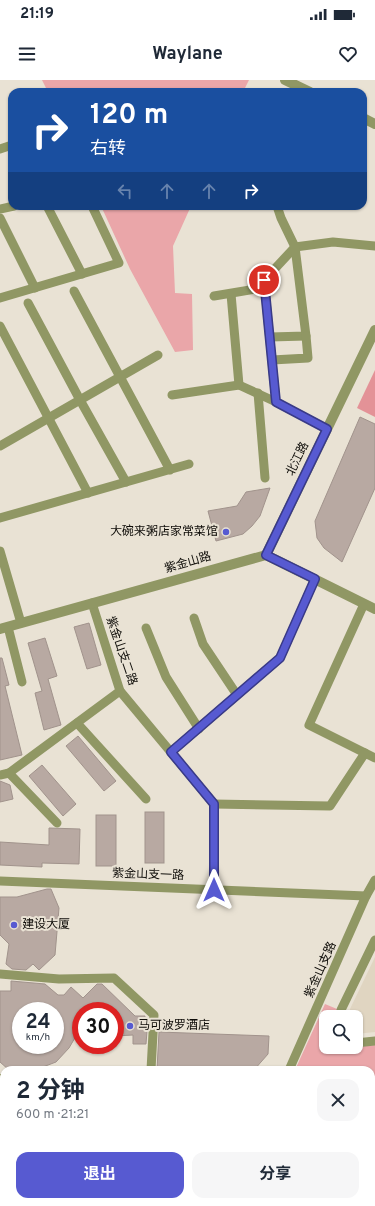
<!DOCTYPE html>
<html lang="zh">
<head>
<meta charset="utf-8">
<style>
  body { margin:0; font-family:Overpass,"Noto Sans SC",sans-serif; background:#f6f6f7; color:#1f2937; height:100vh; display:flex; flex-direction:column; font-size:15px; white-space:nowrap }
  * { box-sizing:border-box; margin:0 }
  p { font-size:13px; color:#747a83 }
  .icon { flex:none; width:22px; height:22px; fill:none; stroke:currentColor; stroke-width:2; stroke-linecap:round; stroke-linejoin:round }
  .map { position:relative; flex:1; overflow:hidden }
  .sheet { position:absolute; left:0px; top:986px; width:375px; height:140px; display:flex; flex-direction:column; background:#fff; border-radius:12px 12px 0 0; box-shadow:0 1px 3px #0004 }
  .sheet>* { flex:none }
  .banner { position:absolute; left:8px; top:8px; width:359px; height:122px; border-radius:12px; box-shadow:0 1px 3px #0004; background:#1a4fa0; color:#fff; overflow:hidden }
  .fabs { position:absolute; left:319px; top:930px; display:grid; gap:8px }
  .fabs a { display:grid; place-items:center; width:44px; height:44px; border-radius:8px; background:#fff; box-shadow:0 1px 3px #0004; font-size:20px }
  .speed { position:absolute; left:12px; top:922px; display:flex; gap:8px; font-size:20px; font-weight:700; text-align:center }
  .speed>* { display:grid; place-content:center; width:52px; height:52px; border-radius:50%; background:#fff; box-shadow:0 1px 3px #0004; line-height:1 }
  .speed small { font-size:10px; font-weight:400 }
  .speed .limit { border:6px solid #d22; background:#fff; color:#111 }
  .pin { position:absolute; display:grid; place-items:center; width:34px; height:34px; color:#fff; margin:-17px; border:2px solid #fff; border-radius:50%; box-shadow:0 1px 4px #0007 }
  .me { position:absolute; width:44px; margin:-22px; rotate:0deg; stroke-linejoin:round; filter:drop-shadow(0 0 3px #0008) }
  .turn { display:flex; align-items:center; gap:14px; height:84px; padding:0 16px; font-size:18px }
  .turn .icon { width:52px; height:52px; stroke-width:2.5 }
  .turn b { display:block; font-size:28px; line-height:34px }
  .lanes { display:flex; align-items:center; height:38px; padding:0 16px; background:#0003; justify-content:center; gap:20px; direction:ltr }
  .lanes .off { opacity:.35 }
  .round { display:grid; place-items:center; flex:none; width:42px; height:42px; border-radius:12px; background:#f6f6f7 }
  .overview { display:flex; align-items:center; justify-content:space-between; height:68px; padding:0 16px }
  h1 { font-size:24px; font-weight:700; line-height:30px }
  .cta { display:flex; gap:8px; margin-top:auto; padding:8px 16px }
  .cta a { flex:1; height:46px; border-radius:12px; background:#575ad1; color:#fff; font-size:16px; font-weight:700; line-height:46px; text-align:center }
  .cta a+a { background:#f6f6f7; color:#1f2937 }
  .status { display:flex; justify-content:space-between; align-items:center; height:28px; padding:0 20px; background:#fff; direction:ltr }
  .status svg { height:11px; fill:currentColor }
  header { display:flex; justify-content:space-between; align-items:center; height:52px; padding:0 16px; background:#fff; font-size:18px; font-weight:700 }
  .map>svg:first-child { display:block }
</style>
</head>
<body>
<div class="status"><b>21:19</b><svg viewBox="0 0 49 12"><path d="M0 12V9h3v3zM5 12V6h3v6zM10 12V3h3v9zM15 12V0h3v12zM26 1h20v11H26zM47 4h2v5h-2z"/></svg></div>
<header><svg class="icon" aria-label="menu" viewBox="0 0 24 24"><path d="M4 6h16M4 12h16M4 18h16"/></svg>Waylane<svg class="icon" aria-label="heart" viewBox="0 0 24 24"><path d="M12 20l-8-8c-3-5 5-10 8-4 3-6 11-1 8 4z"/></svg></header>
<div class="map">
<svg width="375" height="1126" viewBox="0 0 375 1126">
  <rect width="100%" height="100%" fill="#e9e2d4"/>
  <path fill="#e0d5c1" d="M375 877V952L356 954V937H351L350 929Z"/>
  <g fill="#eaa6a9">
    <path d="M42 0H249L243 12H48Z"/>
    <path d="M101 126H191L173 166 175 213 192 214 193 270 175 272 130 189Z"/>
    <path d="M325 924 337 929 338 937H326V967H340V969L375 965V1001H371V990H295Z"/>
    <rect x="0" y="1017" width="4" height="99"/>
  </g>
  <path fill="#e39297" d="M375 290V337L357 328Z"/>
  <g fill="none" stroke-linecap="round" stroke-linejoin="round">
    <path stroke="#7bb682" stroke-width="9" d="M0 1042H4"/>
  </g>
  <g fill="#b8a9a2" stroke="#a1938c" fill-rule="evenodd">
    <path d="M360 337 375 344V408L342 482 324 468 317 458 315 441Z"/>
    <path d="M270 408 260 436 252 446 243 454 216 461 208 431 237 426 246 412Z"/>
    <path d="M89 543 101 585 87 589 74 547Z"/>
    <path d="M45 558 57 596 48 599 61 645 44 650 35 613 42 611 28 563Z"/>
    <path d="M0 578H2L9 605 5 606 22 675 0 680Z"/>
    <path d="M78 656 116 701 104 711 66 666Z"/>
    <path d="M42 685 76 724 63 736 29 696Z"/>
    <path d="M0 701 10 705 13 719 0 722Z"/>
    <rect x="145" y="732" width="19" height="51"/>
    <rect x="96" y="735" width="20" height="51"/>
    <path d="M49 748 80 749 79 784 42 783V787L0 785V762L49 765Z"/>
    <path d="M47 809H51L59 828 55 875 39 890 33 884 26 890 12 889 6 884 9 864 0 855V817H17Z"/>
    <path d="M11 901 45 904 58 915H64L71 907 83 918 97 904H102L135 936H145V951H147L146 964H133V955L115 956V931H81V956H76L69 968 56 982 35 990H9L0 982V911H11ZM21 931H55V965H21Z"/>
    <path d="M159 952 269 956 268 974 254 990 157 989Z"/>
  </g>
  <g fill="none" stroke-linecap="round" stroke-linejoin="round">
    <g stroke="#909764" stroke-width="9">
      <path d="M0 69 12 65"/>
      <path d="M47 126 82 194"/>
      <path d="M0 129 14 126"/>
      <path d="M0 138 35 208"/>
      <path d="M264 200 276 322 327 349"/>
      <path d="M74 211 170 390"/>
      <path d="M231 214 239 305"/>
      <path d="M214 216 256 209 295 167 333 162 375 166"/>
      <path d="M0 218 119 183 92 126"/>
      <path d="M28 223 80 320 126 402"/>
      <path d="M0 246 88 413"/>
      <path d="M270 257 306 256 295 167 281 138 277 126"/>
      <path d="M272 280 308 278 306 256"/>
      <path d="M258 313 265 398"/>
      <path d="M172 315 239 305 276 322"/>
      <path d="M0 366 158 275"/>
      <path d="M0 438 189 384"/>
      <path d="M0 471 21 543"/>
      <path d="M92 523 120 611 214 724V810"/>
      <path d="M364 524 309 645 365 673"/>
      <path d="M194 538 203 564 237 615"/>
      <path d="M8 547 22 602"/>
      <path d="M146 548 166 597 199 649"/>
      <path d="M77 643 146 719"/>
      <path d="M171 672 280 578 315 499"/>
      <path d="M9 693 57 743"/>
      <path d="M0 695 9 693 120 611"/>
      <path d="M214 724 330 726 365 673 375 678"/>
      <path d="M0 801 366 816"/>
      <path d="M0 894 59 899 114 898 154 935 151 990"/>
      <path d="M342 937 341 930 375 860"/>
      <path d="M356 963 375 961"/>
      <path d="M289 990 366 816 375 800"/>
      <path d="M371 1073 375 1075"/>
      <path d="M0 1116H4"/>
      <path d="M91 1122 151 1126"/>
      <path d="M268 1122 269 1126"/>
      <path d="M176 1126 182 1122"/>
      <path d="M258 1126 261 1122"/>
      <path d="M322 1126V1122"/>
    </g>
    <g stroke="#909764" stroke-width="10">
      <path d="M285 0 310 12"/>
      <path d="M363 38 375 44"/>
      <path d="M266 475 375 250"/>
      <path d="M0 549 266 475 375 529"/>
    </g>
    <g stroke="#6a721c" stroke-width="10">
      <path d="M0 999 4 1000"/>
      <path d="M371 1007H375"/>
      <path d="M0 1017H4"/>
      <path d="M371 1023H375"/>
    </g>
  </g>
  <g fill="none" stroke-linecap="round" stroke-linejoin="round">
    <defs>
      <path id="route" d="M214 810V724L171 672 280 578 315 499 266 475 327 349 276 322 264 200"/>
    </defs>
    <use href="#route" stroke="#393a88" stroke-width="10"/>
    <use href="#route" stroke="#575ad1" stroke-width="7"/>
  </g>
  <g fill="#575ad1" stroke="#e9e2d4" stroke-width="1.5">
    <circle cx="226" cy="452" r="4"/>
    <circle cx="14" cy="845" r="4"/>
    <circle cx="130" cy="946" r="4"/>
  </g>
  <g text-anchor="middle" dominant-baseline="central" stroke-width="4" stroke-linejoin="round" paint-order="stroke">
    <g font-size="12" fill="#0e0c08" stroke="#e9e2d4">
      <text transform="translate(298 379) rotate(-64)">北江路</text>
      <text transform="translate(188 483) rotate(-16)">紫金山路</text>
      <text transform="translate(121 571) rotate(71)">紫金山支二路</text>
      <text transform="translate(148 795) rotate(2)">紫金山支一路</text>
      <text transform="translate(321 890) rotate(-66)">紫金山支路</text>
    </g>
    <g font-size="12" fill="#0e0c08" stroke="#e9e2d4" text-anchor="start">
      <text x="218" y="452" text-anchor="end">大碗来粥店家常菜馆</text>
      <text x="22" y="845">建设大厦</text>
      <text x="138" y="946">马可波罗酒店</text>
    </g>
  </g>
</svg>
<div class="fabs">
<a><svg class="icon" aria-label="search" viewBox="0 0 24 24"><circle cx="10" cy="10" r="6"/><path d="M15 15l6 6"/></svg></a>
</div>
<div class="speed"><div>24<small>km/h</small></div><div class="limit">30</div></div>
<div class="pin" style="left:264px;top:200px;background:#d93025"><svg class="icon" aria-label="arrive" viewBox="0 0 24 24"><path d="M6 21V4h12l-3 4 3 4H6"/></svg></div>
<svg class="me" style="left:214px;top:810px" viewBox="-20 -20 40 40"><path d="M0-17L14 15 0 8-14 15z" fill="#575ad1" stroke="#fff" stroke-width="4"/></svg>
<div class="banner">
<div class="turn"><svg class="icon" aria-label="right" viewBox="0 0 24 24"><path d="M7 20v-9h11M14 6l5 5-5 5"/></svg><div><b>120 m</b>右转</div></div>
<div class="lanes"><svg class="icon off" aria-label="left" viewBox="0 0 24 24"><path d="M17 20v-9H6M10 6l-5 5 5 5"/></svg><svg class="icon off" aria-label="ahead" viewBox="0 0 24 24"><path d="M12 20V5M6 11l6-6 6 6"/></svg><svg class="icon off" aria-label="ahead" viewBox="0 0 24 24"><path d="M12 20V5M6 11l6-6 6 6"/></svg><svg class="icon" aria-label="right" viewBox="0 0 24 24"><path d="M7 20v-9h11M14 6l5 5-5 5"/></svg></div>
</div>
<section class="sheet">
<div class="overview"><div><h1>2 分钟</h1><p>600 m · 21:21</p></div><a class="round"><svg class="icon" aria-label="close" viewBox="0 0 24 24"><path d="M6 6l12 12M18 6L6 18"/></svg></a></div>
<div class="cta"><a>退出</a><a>分享</a></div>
</section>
</div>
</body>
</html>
